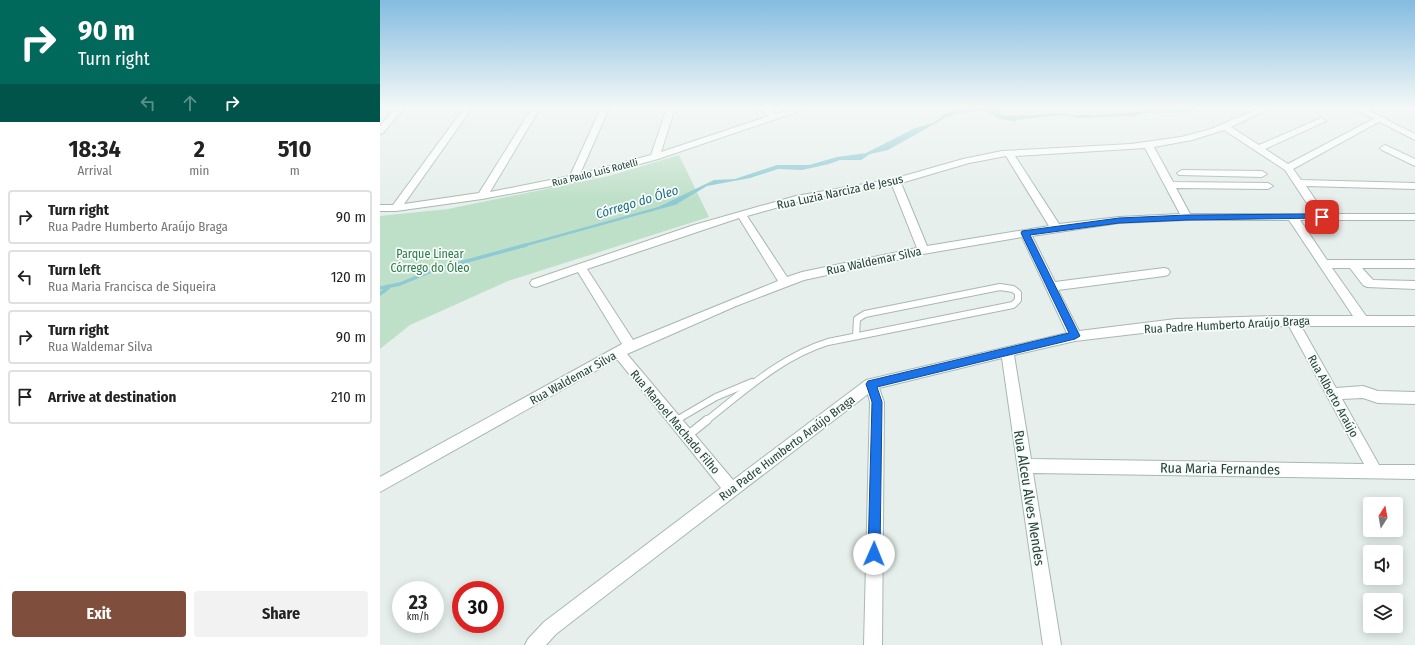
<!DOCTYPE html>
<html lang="en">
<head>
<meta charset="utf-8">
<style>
  body { margin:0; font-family:"Fira Sans Condensed",sans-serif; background:#f2f2f2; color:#222; height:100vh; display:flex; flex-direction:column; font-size:15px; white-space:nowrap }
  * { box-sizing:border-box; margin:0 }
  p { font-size:13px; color:#767676 }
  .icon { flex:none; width:22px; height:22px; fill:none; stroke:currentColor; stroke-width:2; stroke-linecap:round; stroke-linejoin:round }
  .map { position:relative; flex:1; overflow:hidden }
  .details { display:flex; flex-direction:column; background:#fff; width:380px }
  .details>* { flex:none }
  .top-card { background:#00695c; color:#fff; overflow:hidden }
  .needle { width:26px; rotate:11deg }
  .fabs { position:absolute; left:983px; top:497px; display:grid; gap:8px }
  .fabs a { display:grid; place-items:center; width:40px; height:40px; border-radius:4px; background:#fff; box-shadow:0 2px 10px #0003; font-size:20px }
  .speed { position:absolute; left:12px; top:581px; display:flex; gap:8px; font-size:20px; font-weight:700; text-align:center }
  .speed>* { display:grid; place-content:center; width:52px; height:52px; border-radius:50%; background:#fff; box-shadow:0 2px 10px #0003; line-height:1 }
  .speed small { font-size:10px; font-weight:400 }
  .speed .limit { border:6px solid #d22; background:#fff; color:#111 }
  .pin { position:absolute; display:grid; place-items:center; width:34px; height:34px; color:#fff; margin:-17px; border-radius:8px; box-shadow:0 2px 6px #0006 }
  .me { position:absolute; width:44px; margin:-22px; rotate:1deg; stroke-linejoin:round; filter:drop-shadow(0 0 3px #0008) }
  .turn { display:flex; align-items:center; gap:14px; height:84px; padding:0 12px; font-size:18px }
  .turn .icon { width:52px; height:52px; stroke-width:2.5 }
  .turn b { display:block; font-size:28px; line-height:34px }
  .lanes { display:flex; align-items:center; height:38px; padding:0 12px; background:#0003; justify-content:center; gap:20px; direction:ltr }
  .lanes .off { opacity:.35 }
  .eta { display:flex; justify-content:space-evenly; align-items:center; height:68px; text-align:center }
  .eta b { font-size:24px; font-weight:700; line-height:28px }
  .cta { display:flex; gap:8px; margin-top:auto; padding:8px 12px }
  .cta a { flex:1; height:46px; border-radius:4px; background:#804e3d; color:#fff; font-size:16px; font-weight:700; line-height:46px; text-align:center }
  .cta a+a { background:#f2f2f2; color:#222 }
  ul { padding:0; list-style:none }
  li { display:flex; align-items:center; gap:12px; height:54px; margin:0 8px 6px; padding:0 4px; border:2px solid #e0e0e0; border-radius:4px }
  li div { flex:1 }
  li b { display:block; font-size:15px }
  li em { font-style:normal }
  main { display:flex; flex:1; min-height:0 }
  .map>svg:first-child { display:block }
</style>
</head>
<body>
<main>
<section class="details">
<div class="top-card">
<div class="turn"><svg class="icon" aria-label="right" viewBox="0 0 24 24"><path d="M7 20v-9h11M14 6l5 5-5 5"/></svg><div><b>90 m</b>Turn right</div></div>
<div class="lanes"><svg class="icon off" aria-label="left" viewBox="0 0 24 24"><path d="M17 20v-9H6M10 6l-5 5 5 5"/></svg><svg class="icon off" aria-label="ahead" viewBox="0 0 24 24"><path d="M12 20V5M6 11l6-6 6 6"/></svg><svg class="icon" aria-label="right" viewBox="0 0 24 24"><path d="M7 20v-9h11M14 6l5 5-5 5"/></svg></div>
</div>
<div class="eta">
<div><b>18:34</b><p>Arrival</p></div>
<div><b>2</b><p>min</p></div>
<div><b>510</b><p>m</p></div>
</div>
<ul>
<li><svg class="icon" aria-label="right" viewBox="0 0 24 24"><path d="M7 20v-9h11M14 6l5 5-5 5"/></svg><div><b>Turn right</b><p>Rua Padre Humberto Araújo Braga</p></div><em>90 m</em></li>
<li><svg class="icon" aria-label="left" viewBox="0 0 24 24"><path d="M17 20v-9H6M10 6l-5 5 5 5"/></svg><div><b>Turn left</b><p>Rua Maria Francisca de Siqueira</p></div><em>120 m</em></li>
<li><svg class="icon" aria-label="right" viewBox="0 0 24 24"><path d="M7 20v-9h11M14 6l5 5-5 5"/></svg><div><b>Turn right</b><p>Rua Waldemar Silva</p></div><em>90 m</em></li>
<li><svg class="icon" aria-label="arrive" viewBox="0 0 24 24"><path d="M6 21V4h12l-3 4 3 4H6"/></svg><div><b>Arrive at destination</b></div><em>210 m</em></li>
</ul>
<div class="cta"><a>Exit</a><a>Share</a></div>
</section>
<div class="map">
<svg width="1035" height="645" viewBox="0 0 1035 645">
  <rect width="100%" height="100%" fill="#e6efeb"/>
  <path fill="#bfe0c8" d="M299 155 329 217 128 281 30 325 0 349V216L68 209 229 176Z"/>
  <path fill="#8ec9d4" d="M594 108H620L619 113 622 115 646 116 675 113 694 115H715L816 108 806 112 768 113 752 116 699 118 682 115 634 120 617 117 604 111 580 113 565 118 508 150 490 154 481 160H460L449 164 422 170 398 169 370 178 327 186 300 202 272 210 334 180 355 179 397 165H429L457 157 486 153 535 128 553 123 565 114 577 110Z"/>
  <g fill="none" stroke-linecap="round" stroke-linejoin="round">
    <g stroke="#8ec9d4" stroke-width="2.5">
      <path d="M607 108 614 112 617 117 635 120"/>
      <path d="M804 112 816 108"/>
      <path d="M142 246 297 203"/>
    </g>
    <g stroke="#8ec9d4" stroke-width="3.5">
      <path d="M0 288 20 284 54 270 146 245"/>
      <path d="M0 294 8 288"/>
    </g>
    <defs>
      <g id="service-far1">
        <path d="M295 421 336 397 372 382"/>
        <path d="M326 421C364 391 402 356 448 342L633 305 638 300V293L633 289 620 287 485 314 477 319 476 336"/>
      </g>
      <g id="service">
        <path d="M295 421 297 420"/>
        <path d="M307 436 327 420"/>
      </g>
      <g id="minor">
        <path d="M15 108H24L3 133 0 134V126Z"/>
        <path d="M84 108H92L24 204 99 193 152 108H160L110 192 190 176 221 108H229L200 174 271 155 287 108H295L281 152 389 116 377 108H388L397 114 414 108H428L278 159 193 182 102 199 16 211H0V205H13Z"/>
        <path d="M879 108H891L851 127 879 145 939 119 942 118 946 121 885 149 908 164 997 117H1003L1004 119 913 169 921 180 1035 183V189L926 186 945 214H1035V220H920L947 260H1035V268H982L993 280 1035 281V289L987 287 983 285 970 268H952L986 316H1035V326H921L956 388 983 386 998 391 1035 392V404L998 403 983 398 962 399 999 465H1035V479L653 473 681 645H663L622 358 499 388 504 402 502 645H484L490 402 488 394 238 586 176 634 166 645H145L148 639 164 622 341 488 237 359 0 492V477L242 344 198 272 156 287 152 286 150 283 152 280 314 225 416 196 513 179 583 159 622 151 751 144 801 137 831 129ZM844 130 905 170 934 214H810L796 188 888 189 893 186 888 183 793 182 774 147 812 140ZM765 148 800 214 739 217 679 224 635 156ZM626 156 669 226 547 246 521 183 589 163ZM512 185 537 248 422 272 407 277 367 216 428 199ZM359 218 398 281 253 340 207 269ZM807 220H909L973 316H892L796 319 699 331 678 290 784 276 788 275 790 272 788 269 784 268 675 282 652 236 739 223ZM642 237 687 333 486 380 353 480 247 354 356 306 424 280 543 254ZM909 326 984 464 651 459 634 355 695 341 796 329Z"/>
        <path d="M1005 145 1035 159V166L1002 150 1000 148Z"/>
        <path d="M802 170 882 171 887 174 882 177 799 175 797 173Z"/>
      </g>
      <path id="tertiary" d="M973 108H984L1035 134V140Z"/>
    </defs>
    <use href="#service-far1" stroke="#a8b8b2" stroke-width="8"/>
    <use href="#service" stroke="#a8b8b2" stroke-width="10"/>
    <use href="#minor" stroke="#a8b8b2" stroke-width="2"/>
    <use href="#tertiary" stroke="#a8b8b2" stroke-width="2"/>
    <use href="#service-far1" stroke="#fff" stroke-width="6"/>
    <use href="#service" stroke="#fff" stroke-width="8"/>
    <use href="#minor" fill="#fff" fill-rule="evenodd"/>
    <use href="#tertiary" fill="#fff" fill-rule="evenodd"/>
  </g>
  <linearGradient id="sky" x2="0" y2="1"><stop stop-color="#84bce0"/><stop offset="0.54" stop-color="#f4f8f6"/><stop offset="1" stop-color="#f4f8f6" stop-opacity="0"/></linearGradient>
  <rect width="1035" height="199" fill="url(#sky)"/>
  <path fill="#1a73e8" stroke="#114b97" d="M942 214 945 217 944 218 807 220 739 223 650 235 700 336 695 339 497 387 502 402 500 554 499 558 494 560 490 558 488 554 492 402 486 384 488 381 689 333 641 233 642 231 739 218 807 215Z"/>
  <g text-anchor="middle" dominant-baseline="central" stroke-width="3.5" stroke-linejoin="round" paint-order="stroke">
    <g font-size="10" fill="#24423a" stroke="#f7fbf9">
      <text transform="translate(215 173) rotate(-14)">Rua Paulo Luís Rotelli</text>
    </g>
    <g font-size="12" fill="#24423a" stroke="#f7fbf9">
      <text transform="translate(460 192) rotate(-12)">Rua Luzia Narciza de Jesus</text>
      <text transform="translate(494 261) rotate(-12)">Rua Waldemar Silva</text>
      <text transform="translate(847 325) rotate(-3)">Rua Padre Humberto Araújo Braga</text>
      <text transform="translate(193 378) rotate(-29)">Rua Waldemar Silva</text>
      <text transform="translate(953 396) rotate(61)">Rua Alberto Araújo</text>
      <text transform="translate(295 422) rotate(50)">Rua Manoel Machado Filho</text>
      <text transform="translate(407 448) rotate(-37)">Rua Padre Humberto Araújo Braga</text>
    </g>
    <g font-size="12" fill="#2d7a4b" stroke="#f7fbf9">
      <text x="50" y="254">Parque Linear<tspan x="50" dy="14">Córrego do Óleo</tspan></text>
    </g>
    <g font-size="13" font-style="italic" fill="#1c6f80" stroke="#f7fbf9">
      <text transform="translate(257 202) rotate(-17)">Córrego do Óleo</text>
    </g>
    <g font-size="14" fill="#24423a" stroke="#f7fbf9">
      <text transform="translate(840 469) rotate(1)">Rua Maria Fernandes</text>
      <text transform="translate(649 498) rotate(81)">Rua Alceu Alves Mendes</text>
    </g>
  </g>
</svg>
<div class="fabs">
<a><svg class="needle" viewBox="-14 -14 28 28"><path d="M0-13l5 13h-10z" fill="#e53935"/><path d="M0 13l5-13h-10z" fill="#767676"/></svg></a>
<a><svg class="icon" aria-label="sound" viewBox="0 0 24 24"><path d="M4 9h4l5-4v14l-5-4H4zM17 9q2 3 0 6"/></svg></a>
<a><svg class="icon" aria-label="layers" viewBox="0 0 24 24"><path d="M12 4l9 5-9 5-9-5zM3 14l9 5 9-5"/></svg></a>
</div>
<div class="speed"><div>23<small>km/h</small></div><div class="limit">30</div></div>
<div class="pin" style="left:942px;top:217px;background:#d93025"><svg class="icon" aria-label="arrive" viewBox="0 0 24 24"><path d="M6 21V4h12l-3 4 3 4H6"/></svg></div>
<svg class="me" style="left:494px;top:554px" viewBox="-20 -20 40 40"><circle r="19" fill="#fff"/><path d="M0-13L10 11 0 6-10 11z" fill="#1a73e8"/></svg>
</div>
</main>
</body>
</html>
